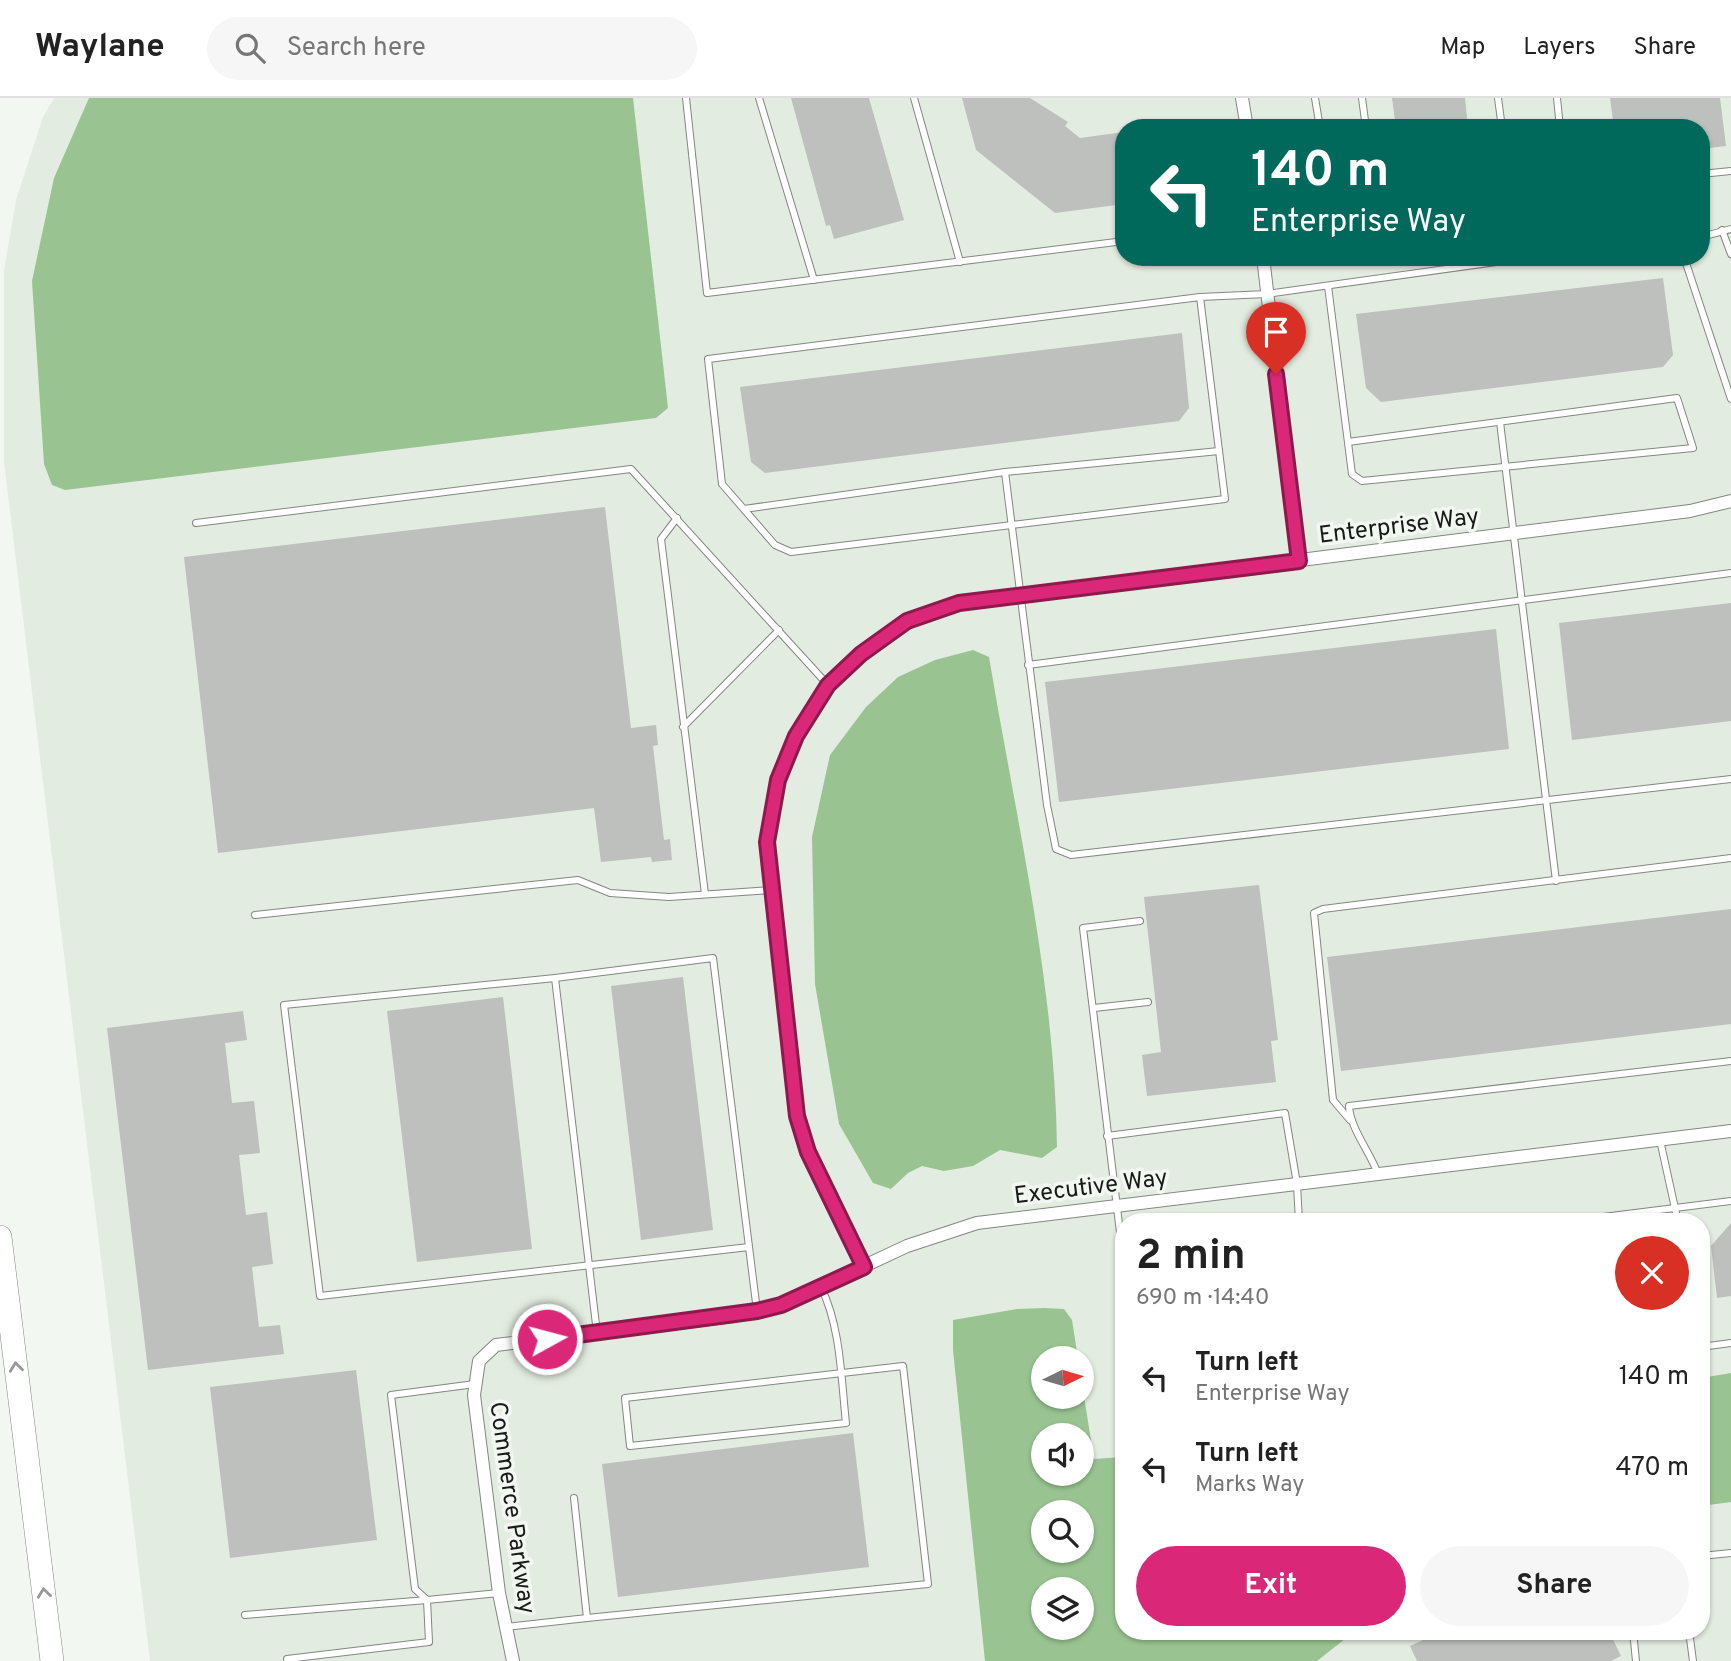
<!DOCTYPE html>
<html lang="en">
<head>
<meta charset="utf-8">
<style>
  body { margin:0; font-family:Overpass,sans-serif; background:#f6f6f6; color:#222; height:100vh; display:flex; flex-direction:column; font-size:26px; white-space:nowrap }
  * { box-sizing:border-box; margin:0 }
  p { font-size:23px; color:#767676 }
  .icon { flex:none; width:38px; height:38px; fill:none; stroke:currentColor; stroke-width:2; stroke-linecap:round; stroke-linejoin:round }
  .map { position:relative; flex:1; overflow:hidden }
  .side { position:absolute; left:1115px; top:1115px; width:595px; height:427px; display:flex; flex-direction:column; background:#fff; border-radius:28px; box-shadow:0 2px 5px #0004 }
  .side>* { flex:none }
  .banner { position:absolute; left:1115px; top:21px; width:595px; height:147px; border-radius:28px; box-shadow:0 2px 5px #0004; background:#00695c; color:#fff; overflow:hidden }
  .needle { width:46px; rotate:85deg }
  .controls { position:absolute; left:1031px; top:1248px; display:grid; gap:14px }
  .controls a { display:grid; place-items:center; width:63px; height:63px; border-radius:50%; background:#fff; box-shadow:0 2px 5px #0004; font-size:35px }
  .pin { position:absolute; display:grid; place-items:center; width:60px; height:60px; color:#fff; margin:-72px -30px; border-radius:50% 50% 50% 0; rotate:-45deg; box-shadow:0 0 7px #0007 }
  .pin .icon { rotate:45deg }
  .me { position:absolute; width:77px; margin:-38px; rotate:83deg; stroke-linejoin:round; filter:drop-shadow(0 0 5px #0008) }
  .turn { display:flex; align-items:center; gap:24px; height:147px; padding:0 21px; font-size:32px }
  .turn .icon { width:91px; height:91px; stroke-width:2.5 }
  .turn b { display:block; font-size:49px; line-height:60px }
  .round { display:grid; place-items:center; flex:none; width:74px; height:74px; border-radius:37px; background:#f6f6f6 }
  .headline { display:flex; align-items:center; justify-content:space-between; height:119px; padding:0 21px }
  h1 { font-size:42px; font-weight:700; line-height:52px }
  .action { display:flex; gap:14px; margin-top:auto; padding:14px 21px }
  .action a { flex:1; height:80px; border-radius:42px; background:#db2777; color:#fff; font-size:28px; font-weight:700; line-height:80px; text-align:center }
  .action a+a { background:#f6f6f6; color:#222 }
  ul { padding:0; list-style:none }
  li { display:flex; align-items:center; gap:21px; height:91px; padding:0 21px }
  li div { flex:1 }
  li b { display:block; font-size:26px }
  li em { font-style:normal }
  header { display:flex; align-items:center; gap:42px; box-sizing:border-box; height:98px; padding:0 35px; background:#fff; border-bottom:2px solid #e0e0e0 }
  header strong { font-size:33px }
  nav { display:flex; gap:38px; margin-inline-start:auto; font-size:24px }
  .search { width:490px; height:63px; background:#f6f6f6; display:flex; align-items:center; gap:18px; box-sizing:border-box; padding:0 24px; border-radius:38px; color:#767676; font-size:26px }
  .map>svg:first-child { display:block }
</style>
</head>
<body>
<header>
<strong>Waylane</strong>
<div class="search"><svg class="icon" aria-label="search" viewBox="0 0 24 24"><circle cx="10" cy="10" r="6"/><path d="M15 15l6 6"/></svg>Search here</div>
<nav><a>Map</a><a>Layers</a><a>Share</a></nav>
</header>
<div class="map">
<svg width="1731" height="1563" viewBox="0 0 1731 1563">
  <rect width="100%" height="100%" fill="#f3f7f2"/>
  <path fill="#e3ece1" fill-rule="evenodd" d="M54 0H1731V1563H150L4 364V172L16 102 43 19ZM1124 30H1701V159H1124ZM1124 1124H1701V1533H1124ZM1043 1260H1082V1298H1043ZM1043 1337H1082V1376H1043ZM1043 1414H1082V1452H1043ZM1043 1491H1082V1530H1043Z"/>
  <g fill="#99c491" fill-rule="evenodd">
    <path d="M89 0H633L668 310 656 320 65 392 52 387 44 366 32 183 54 80Z"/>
    <path d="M973 552 989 559C1016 721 1055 884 1057 1049L1042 1060 1000 1052 973 1068 944 1073 922 1068 908 1075 891 1091 873 1085 839 1026 815 886 812 739 830 657 866 609 898 579 935 562Z"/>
    <path d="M1045 1210 1064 1211 1072 1222 1078 1260H1043V1298H1082V1286L1094 1361 1123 1359 1124 1533H1355L1317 1563H985L953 1252V1222L1017 1211ZM1043 1337H1082V1376H1043ZM1043 1414H1082V1452H1043ZM1043 1491H1082V1530H1043Z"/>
    <path d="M1731 1275V1404L1701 1408V1280Z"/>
  </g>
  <g fill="#bdc0bc">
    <path d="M791 0H869L904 122 834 141 830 127 826 128Z"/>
    <path d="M962 0H1030L1068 24 1065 28 1080 40 1124 34V106L1055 115 976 52Z"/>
    <path d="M1392 0H1465L1468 30H1396Z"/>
    <path d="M1610 0H1720L1726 48 1701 51V30H1614Z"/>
    <path d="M1663 180 1673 257 1663 269 1381 304 1366 290 1356 216Z"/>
    <path d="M1182 235 1189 310 1179 323 765 375 751 364 740 289Z"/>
    <path d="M605 409 631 630 656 627 658 647 653 648 664 742 670 741 672 762 652 764 651 759 601 764 594 710 218 755 184 459Z"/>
    <path d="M1731 505V623L1572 642 1559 525Z"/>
    <path d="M1496 531 1509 651 1059 704 1045 584Z"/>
    <path d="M1259 787 1278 942 1271 943 1276 984 1147 998 1142 957 1161 954 1144 799Z"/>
    <path d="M1731 811V926L1341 973 1327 859Z"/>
    <path d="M683 879 713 1132 641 1142 611 888Z"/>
    <path d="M503 899 532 1151 417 1164 387 913Z"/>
    <path d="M243 913 247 942 225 945 232 1005 254 1003 260 1055 239 1057 246 1117 267 1114 273 1166 252 1169 259 1229 280 1227 284 1256 148 1272 107 930Z"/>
    <path d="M1731 1125V1198L1717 1200 1711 1148Z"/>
    <path d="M356 1272 377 1442 230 1460 210 1289Z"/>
    <path d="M853 1335 869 1469 618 1499 602 1366Z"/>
    <path d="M1443 1533H1609L1621 1558 1611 1563H1417L1410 1548Z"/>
  </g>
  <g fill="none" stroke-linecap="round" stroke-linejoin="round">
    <defs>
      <g id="lane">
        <path d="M686 0 707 195 1124 143"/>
        <path d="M759 0 814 182"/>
        <path d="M914 0 960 164"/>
        <path d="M1315 0 1320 30"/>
        <path d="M1362 0 1366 30"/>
        <path d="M1498 0 1502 30"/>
        <path d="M1557 0 1560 30"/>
        <path d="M1701 76 1731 73"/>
        <path d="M1722 132 1731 156"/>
        <path d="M1701 139 1731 131"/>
        <path d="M1684 159 1731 301"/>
        <path d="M1328 188 1352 376 1362 383 1693 350 1677 300 1348 344"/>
        <path d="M1200 199 1225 401 791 454 775 447 722 386 708 261 1200 199 1267 196 1532 159"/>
        <path d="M1500 324 1556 783"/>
        <path d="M1005 374 1047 707 1056 751 1071 757 1731 681"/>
        <path d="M744 411 1005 374 1219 353"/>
        <path d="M677 420 661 441 705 796"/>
        <path d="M196 425 631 371 828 587"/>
        <path d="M1028 567 1731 475"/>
        <path d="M683 629 779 532"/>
        <path d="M255 817 578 782 610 795 669 799 771 792"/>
        <path d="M555 880 597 1235"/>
        <path d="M1094 910 1148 904"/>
        <path d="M1350 1022 1333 1002 1314 815 1323 811 1731 760"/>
        <path d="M1107 1038 1285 1015 1297 1086 1299 1124"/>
        <path d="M1660 1042 1678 1124"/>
        <path d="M1378 1076C1370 1054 1350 1030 1349 1008L1731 963"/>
        <path d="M1563 1124 1731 1103"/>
        <path d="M749 1149 320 1198 284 907 555 880 713 860 757 1213"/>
        <path d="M1124 1167 1083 830 1140 823"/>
        <path d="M1701 1249 1731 1245"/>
        <path d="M1701 1458 1731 1455"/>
        <path d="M245 1517 427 1502 415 1491 391 1297 475 1286"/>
        <path d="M587 1520 928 1486 903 1268 625 1300 630 1348 846 1325C841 1280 841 1230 821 1189"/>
        <path d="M506 1529 587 1520 574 1400"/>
        <path d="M1633 1533 1636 1563"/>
        <path d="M1689 1533 1693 1563"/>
        <path d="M287 1561 429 1544 427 1502 499 1495"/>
      </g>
      <g id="street">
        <path d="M1242 0 1247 30"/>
        <path d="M1263 159 1299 462"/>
        <path d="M864 1169 808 1054 797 1018 767 744 778 682 796 638 828 587 861 556 907 523 959 505 1690 413 1731 403"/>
        <path d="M513 1563 499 1495 474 1297 479 1263 496 1247 734 1218 781 1207 907 1148 977 1125 1731 1033"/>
      </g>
      <path id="highway" d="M0 1139 52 1563"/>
    </defs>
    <use href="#lane" stroke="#838782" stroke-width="8"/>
    <use href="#street" stroke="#838782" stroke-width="14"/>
    <use href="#highway" stroke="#838782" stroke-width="24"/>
    <use href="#lane" stroke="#fff" stroke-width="6"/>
    <use href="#street" stroke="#fff" stroke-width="12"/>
    <use href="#highway" stroke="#fff" stroke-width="23"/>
  </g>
  <defs><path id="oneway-chevron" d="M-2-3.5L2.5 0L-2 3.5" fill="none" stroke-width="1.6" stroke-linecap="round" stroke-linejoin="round" transform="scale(1.75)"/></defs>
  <g stroke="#979897">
    <use href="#oneway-chevron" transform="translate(16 1269) rotate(-97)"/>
    <use href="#oneway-chevron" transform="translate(44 1495) rotate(-97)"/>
  </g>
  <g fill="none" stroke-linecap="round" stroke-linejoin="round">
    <defs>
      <path id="route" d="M547 1241 757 1213 781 1207 864 1169 808 1054 797 1018 767 744 778 682 796 638 828 587 861 556 907 523 959 505 1299 463 1276 276"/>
    </defs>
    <use href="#route" stroke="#8e194d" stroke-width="18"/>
    <use href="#route" stroke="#db2777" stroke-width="12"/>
  </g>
  <g text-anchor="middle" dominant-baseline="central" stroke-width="7" stroke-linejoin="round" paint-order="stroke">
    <g font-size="24" fill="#181a18" stroke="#f3f7f2">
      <text transform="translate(1399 429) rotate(-7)">Enterprise Way</text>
      <text transform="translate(1091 1090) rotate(-7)">Executive Way</text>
      <text transform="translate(511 1410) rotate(82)">Commerce Parkway</text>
    </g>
  </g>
</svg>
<div class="controls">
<a><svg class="needle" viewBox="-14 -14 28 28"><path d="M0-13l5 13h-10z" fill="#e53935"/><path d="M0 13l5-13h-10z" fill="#767676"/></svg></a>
<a><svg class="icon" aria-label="sound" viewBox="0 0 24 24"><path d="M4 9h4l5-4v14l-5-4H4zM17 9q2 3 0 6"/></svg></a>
<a><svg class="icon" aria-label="search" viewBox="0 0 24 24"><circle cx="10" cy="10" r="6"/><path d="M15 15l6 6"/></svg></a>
<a><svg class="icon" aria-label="layers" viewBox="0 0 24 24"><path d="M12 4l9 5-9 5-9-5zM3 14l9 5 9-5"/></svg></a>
</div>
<div class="pin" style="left:1276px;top:276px;background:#d93025"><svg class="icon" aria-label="arrive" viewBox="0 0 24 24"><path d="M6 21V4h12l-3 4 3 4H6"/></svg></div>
<svg class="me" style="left:547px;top:1241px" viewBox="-20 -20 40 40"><circle r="17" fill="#db2777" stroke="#fff" stroke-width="3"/><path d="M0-11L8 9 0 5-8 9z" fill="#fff"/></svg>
<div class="banner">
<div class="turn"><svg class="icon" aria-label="left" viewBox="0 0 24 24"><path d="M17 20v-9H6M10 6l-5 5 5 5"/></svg><div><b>140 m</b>Enterprise Way</div></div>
</div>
<section class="side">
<div class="headline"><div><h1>2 min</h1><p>690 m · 14:40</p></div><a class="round" style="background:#d93025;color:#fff"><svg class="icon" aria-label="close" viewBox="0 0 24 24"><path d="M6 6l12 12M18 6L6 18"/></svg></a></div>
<ul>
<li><svg class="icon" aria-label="left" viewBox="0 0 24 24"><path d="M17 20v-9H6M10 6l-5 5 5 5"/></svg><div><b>Turn left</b><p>Enterprise Way</p></div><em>140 m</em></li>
<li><svg class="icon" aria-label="left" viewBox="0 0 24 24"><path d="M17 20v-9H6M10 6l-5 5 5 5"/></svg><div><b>Turn left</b><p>Marks Way</p></div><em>470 m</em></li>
</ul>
<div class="action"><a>Exit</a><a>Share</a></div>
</section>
</div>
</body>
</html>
